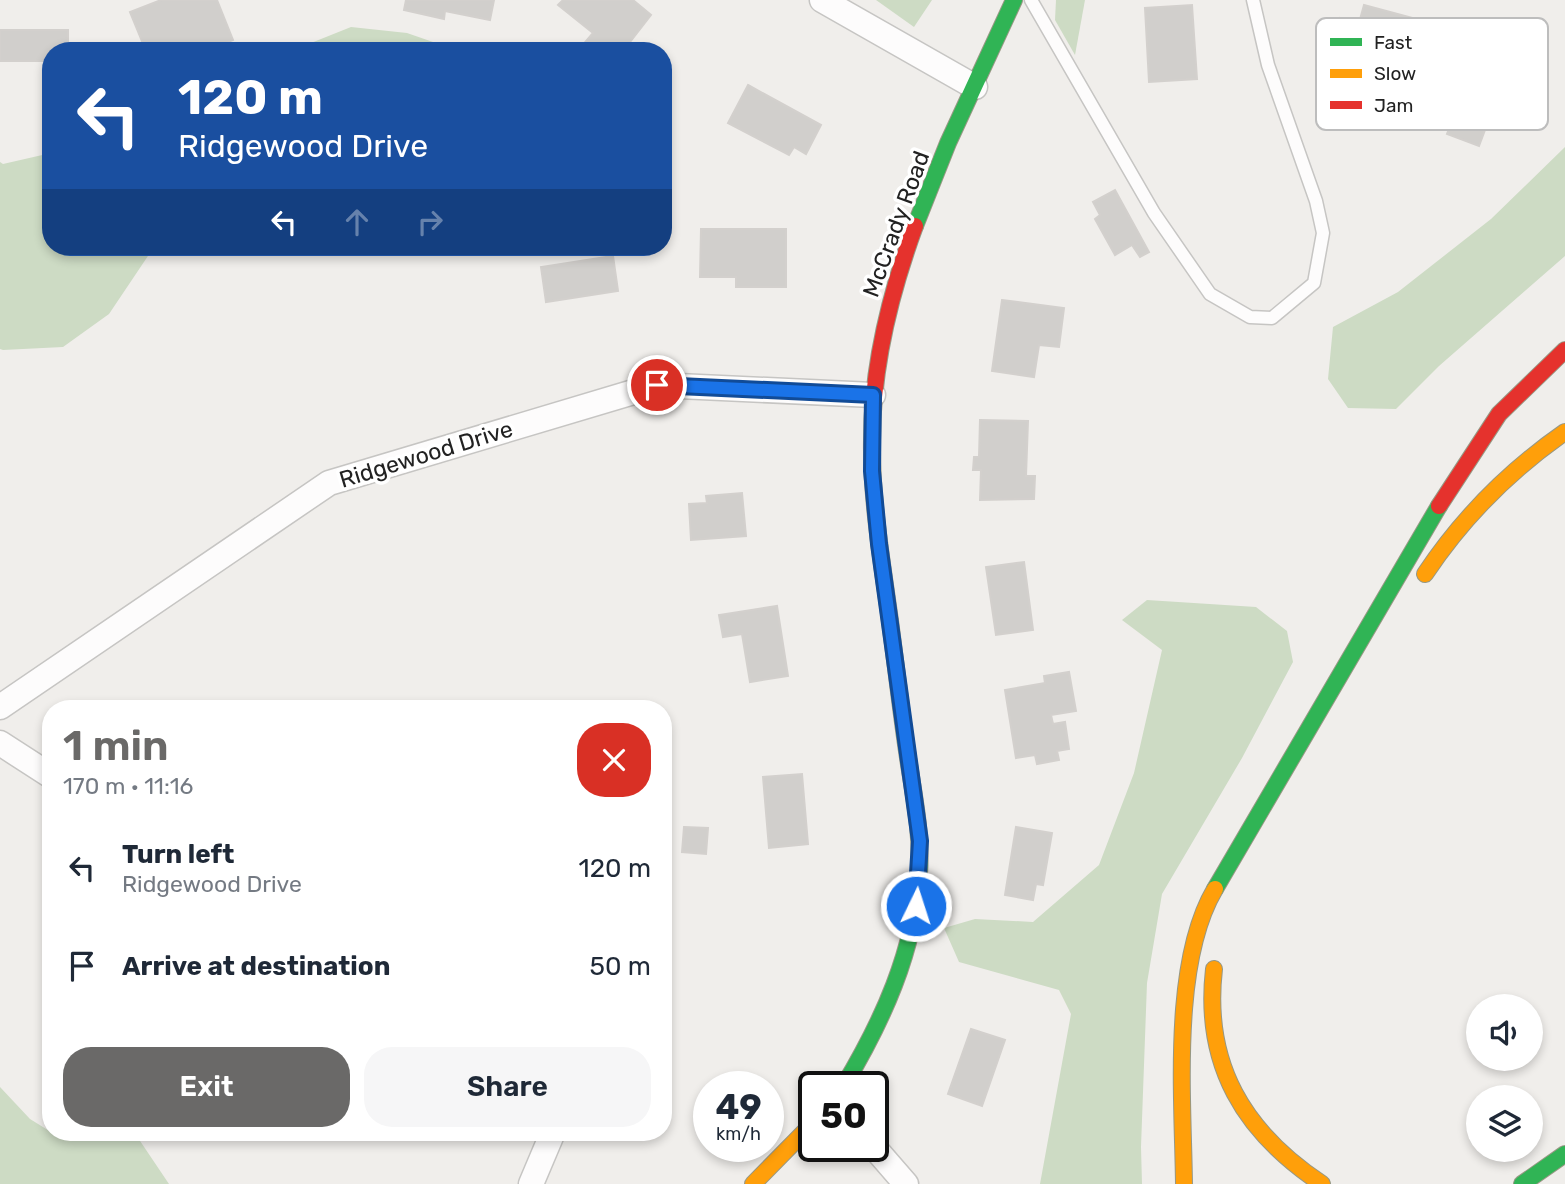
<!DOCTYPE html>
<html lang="en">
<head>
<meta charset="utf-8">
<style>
  body { margin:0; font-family:Rubik,sans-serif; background:#f6f6f7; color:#1f2937; height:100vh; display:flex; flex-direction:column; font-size:26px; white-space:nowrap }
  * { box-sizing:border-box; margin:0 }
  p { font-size:23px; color:#747a83 }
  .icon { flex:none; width:38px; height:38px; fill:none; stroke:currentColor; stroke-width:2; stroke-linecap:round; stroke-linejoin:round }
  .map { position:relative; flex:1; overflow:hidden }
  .side { position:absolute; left:42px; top:700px; width:630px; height:441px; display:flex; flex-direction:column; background:#fff; border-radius:28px; box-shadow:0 4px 10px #0003 }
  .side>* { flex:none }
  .banner { position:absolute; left:42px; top:42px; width:630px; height:214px; border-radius:28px; box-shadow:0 4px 10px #0003; background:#1a4fa0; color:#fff; overflow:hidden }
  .controls { position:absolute; left:1466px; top:994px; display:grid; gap:14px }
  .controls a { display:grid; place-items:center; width:77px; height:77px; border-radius:50%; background:#fff; box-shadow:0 4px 10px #0003; font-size:35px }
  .speed { position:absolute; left:693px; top:1071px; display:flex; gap:14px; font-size:35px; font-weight:700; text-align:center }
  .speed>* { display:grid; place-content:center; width:91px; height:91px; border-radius:50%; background:#fff; box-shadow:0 4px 10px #0003; line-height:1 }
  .speed small { font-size:18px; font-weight:400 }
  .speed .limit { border:4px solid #111; border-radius:10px; background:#fff; color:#111 }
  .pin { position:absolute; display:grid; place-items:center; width:60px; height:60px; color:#fff; margin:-30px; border:4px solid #fff; border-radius:50%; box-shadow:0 2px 7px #0007 }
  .me { position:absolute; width:77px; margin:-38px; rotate:4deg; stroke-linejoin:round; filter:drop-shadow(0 0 5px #0008) }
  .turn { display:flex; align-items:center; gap:24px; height:147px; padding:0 21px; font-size:32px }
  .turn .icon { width:91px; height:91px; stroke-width:2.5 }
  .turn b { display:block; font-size:49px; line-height:60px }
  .lanes { display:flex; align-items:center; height:66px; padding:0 21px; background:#0003; justify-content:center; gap:35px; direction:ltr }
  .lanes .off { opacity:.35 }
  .round { display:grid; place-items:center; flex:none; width:74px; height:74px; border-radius:28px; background:#f6f6f7 }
  .summary { display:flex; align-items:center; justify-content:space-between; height:119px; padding:0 21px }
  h1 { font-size:42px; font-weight:600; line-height:52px; color:#6a6968 }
  .primary-button { display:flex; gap:14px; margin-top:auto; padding:14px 21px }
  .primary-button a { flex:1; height:80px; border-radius:28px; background:#6a6968; color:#fff; font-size:28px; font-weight:600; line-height:80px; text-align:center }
  .primary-button a+a { background:#f6f6f7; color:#1f2937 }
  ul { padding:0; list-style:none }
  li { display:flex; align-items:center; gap:21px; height:98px; padding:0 21px }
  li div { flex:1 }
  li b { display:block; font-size:26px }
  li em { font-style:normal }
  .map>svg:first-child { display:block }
</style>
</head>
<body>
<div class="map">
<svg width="1565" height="1184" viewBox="0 0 1565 1184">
  <rect width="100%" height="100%" fill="#f0eeeb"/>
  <g fill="#cddbc4">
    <path d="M876 0H932L914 27Z"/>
    <path d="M1056 0H1085L1075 55 1055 20Z"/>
    <path d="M351 27 407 33 459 51H291Z"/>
    <path d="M1565 147V256L1439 366 1396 409 1348 408 1328 379 1333 327 1398 292 1491 219Z"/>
    <path d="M51 153V247H154L109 314 63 347 3 350 0 349V162L3 164Z"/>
    <path d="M1147 600 1256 607 1287 631 1293 662 1242 758 1162 894 1147 983 1141 1147 1142 1184H1040L1071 1014 1059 990 959 962 944 928 975 919 1033 922 1099 865 1134 773 1162 650 1122 620Z"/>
    <path d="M0 1087 30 1119 51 1132H134L169 1184H0Z"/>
  </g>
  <g fill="#d1cfcc" stroke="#d3d0cd" stroke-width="2">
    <path d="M161 0H217L233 40 207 51H146L130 12Z"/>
    <path d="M406 0H494L490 20 445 11 444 19 404 10Z"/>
    <path d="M563 0H633L651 15 623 51H588L582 46 593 33 558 5Z"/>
    <path d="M1192 5 1197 79 1149 82 1145 8Z"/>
    <path d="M1364 5 1431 23 1422 55 1406 51 1388 118 1359 110 1374 50 1334 40 1340 18 1359 23Z"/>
    <path d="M0 30H68V51H51V61H0Z"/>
    <path d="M748 85 821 125 806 154 794 147 789 155 728 123Z"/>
    <path d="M1464 91 1495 103 1479 146 1447 134Z"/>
    <path d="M1115 190 1149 252 1140 257 1132 245 1115 255 1095 219 1100 215 1093 202Z"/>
    <path d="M701 229H786V287H736V277H700Z"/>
    <path d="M613 256 618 291 546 302 541 267Z"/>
    <path d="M1002 300 1064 308 1059 347 1039 345 1034 377 992 371Z"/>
    <path d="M980 420 1028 421 1026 476H1035L1034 499 980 500 981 470H973L974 457H979Z"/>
    <path d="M742 493 746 536 691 540 689 504 707 503 706 496Z"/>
    <path d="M1024 562 1033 630 996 635 986 567Z"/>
    <path d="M777 606 788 676 750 682 742 634 723 637 719 615Z"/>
    <path d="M1069 672 1076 711 1051 715 1053 724 1065 722 1069 749 1057 751 1059 760 1037 764 1035 755 1016 758 1005 690 1045 683 1044 676Z"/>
    <path d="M802 774 808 844 769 848 763 777Z"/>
    <path d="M684 827 708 828 706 854 682 852Z"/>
    <path d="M1016 827 1052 833 1043 885 1036 884 1033 900 1005 895Z"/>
    <path d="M971 1029 1005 1040 982 1106 948 1094Z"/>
  </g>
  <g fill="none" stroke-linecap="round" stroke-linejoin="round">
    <defs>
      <path id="lane" d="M1031 0 1154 213 1210 294 1250 317 1272 318 1314 283 1323 233 1316 201 1268 65 1253 0"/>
      <g id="street">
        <path d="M822 0 975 87"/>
        <path d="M0 707 329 483 657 385 873 395"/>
        <path d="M0 743 51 776"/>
        <path d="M873 1146 906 1184"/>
        <path d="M531 1184 553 1132"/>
      </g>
      <g id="fast">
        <path d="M915 226 948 143 1014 0"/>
        <path d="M1215 889 1439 506"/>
        <path d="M843 1087C882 1022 915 951 919 874 922 834 914 797 908 758 901 712 896 666 890 621"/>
        <path d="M1522 1184 1565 1154"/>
      </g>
      <g id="slow">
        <path d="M1425 574C1463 517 1509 471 1565 432"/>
        <path d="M1214 969C1203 1065 1244 1132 1322 1184"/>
        <path d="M753 1184 814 1122"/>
        <path d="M1184 1184C1183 1099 1171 963 1215 889"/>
      </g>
      <g id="jam">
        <path d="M1439 506 1499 414 1565 350"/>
        <path d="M890 621C882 561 871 501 872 440 872 367 890 294 915 226"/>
      </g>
    </defs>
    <use href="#lane" stroke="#c6c5c3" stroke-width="15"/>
    <use href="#street" stroke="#c6c5c3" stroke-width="27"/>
    <use href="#fast" stroke="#979884" stroke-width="18"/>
    <use href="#slow" stroke="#979884" stroke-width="18"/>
    <use href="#jam" stroke="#979884" stroke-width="18"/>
    <use href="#lane" stroke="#fdfcfc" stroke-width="12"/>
    <use href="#street" stroke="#fdfcfc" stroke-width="24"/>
    <use href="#fast" stroke="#30b455" stroke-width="16"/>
    <use href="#slow" stroke="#ff9f0a" stroke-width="16"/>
    <use href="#jam" stroke="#e5322d" stroke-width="16"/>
  </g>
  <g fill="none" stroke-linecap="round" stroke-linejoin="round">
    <defs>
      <path id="route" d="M657 385 873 395 872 471 879 544 920 841 916 906"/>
    </defs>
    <use href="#route" stroke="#114b97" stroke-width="18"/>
    <use href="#route" stroke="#1a73e8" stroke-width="12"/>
  </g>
  <g text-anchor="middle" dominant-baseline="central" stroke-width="7" stroke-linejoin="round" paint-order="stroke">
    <g font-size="23" fill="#222" stroke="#fff">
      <text transform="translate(896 224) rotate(-70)">McCrady Road</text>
      <text transform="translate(426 454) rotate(-17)">Ridgewood Drive</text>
    </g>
  </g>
  <rect x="1316" y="18" width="232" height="112" rx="10" fill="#fff" stroke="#bdbdbd" stroke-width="2"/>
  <rect x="1330" y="38" width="32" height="8" fill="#30b455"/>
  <rect x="1330" y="69" width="32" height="9" fill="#ff9f0a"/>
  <rect x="1330" y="101" width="32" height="8" fill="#e5322d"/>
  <g font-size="19" fill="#222">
    <text x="1374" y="49">Fast</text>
    <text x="1374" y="80">Slow</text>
    <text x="1374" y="112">Jam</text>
  </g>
</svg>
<div class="controls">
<a><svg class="icon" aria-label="sound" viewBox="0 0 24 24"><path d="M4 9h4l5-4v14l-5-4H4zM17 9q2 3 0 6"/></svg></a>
<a><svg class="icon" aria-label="layers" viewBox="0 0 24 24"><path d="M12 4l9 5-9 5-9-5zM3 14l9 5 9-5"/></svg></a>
</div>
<div class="speed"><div>49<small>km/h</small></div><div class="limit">50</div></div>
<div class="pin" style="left:657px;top:385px;background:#d93025"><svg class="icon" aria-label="arrive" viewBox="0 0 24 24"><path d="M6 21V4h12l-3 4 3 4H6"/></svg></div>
<svg class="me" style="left:916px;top:906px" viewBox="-20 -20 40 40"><circle r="17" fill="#1a73e8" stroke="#fff" stroke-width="3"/><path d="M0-11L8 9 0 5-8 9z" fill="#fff"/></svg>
<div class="banner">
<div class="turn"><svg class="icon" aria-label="left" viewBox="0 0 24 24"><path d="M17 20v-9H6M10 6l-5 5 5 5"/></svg><div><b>120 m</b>Ridgewood Drive</div></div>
<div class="lanes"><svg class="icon" aria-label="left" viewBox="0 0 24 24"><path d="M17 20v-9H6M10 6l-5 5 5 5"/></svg><svg class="icon off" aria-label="ahead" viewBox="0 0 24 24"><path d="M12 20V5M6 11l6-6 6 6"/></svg><svg class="icon off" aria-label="right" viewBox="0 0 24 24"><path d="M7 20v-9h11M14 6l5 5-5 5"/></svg></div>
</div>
<section class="side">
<div class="summary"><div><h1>1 min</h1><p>170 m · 11:16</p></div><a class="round" style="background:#d93025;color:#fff"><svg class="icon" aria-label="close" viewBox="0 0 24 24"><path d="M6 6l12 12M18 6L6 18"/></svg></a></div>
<ul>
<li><svg class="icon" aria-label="left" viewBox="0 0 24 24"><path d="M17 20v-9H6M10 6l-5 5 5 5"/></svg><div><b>Turn left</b><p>Ridgewood Drive</p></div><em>120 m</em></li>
<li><svg class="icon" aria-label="arrive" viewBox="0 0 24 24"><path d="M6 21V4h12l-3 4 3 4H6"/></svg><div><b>Arrive at destination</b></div><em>50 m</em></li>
</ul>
<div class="primary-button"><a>Exit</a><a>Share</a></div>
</section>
</div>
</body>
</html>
